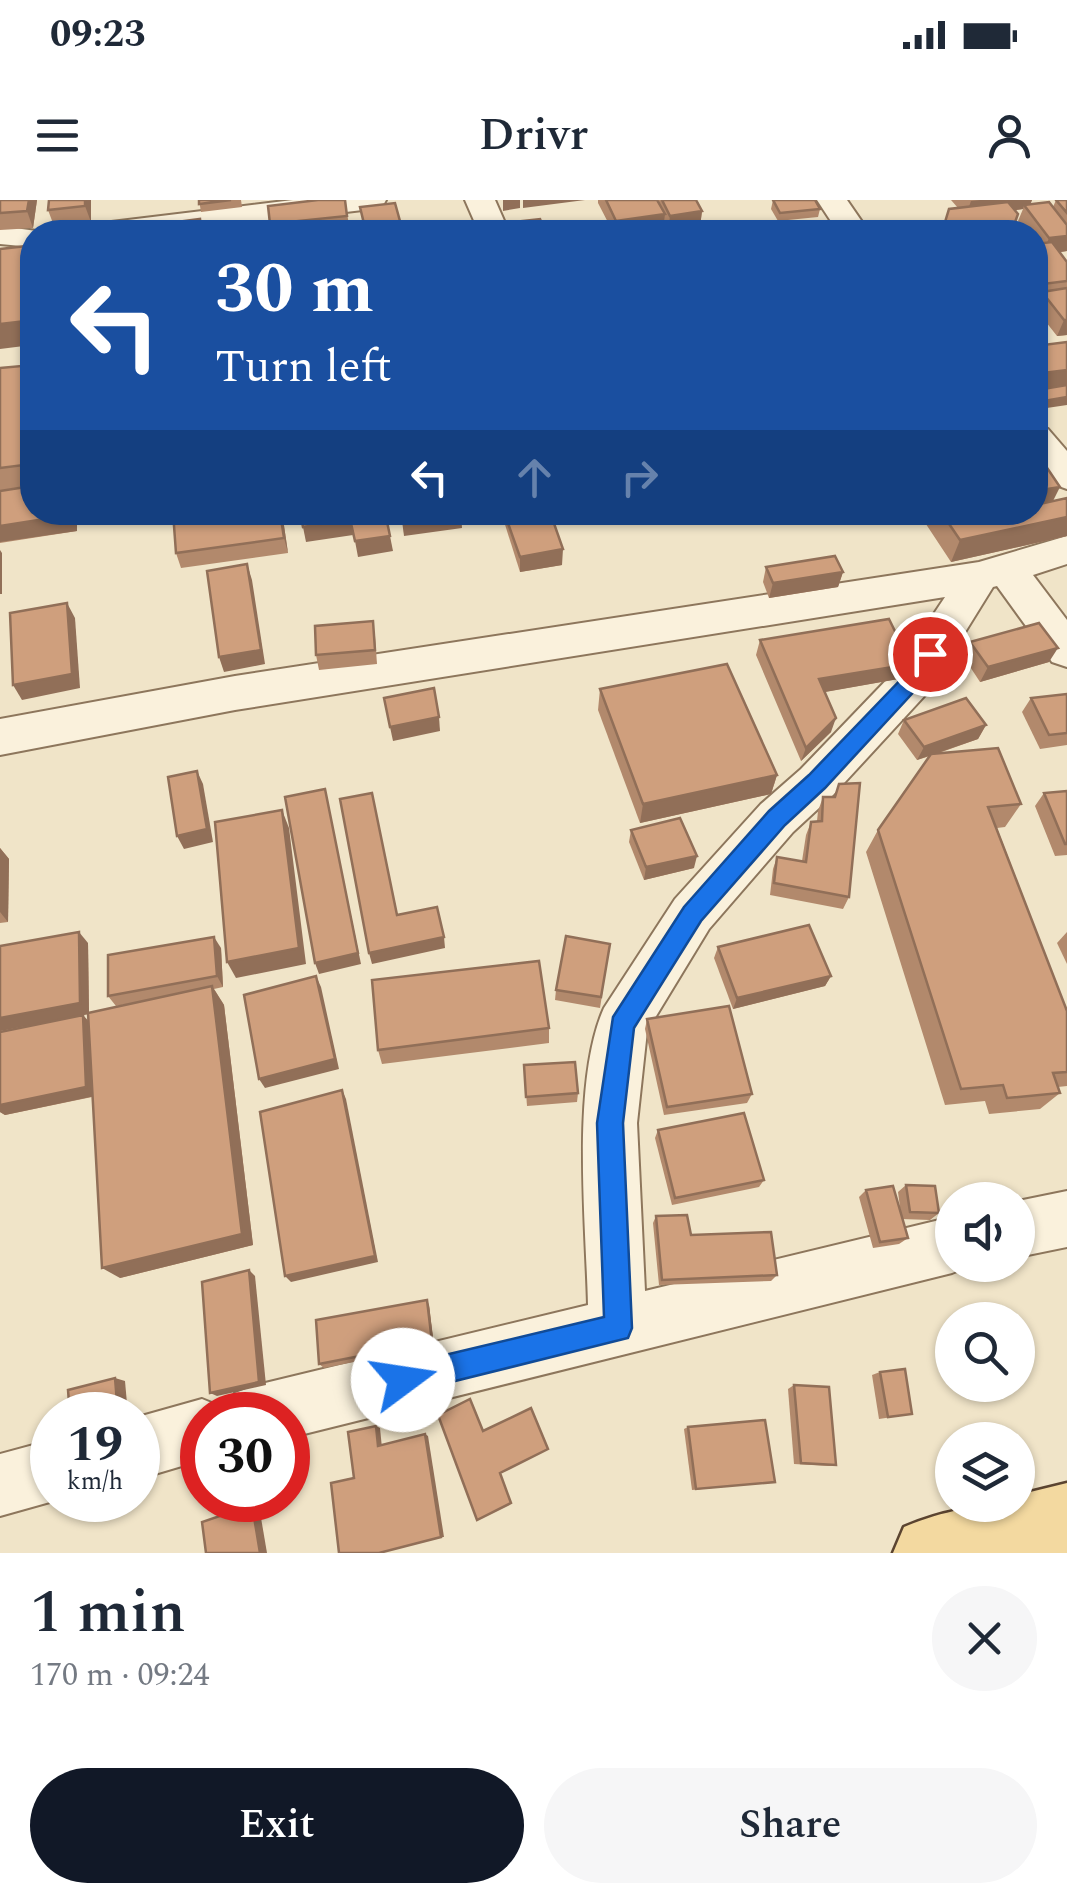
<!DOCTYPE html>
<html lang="en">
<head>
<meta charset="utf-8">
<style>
  body { margin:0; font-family:Spectral,serif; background:#f6f6f7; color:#1f2937; height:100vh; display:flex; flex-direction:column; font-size:38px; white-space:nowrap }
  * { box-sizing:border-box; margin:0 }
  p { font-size:32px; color:#747a83 }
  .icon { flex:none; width:55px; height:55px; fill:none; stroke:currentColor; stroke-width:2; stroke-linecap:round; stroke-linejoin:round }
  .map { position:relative; height:1353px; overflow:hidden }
  .sheet { display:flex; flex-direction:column; background:#fff; flex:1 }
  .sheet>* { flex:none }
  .hud { position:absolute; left:20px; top:20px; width:1028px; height:305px; border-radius:40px; box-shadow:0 2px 8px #0004; background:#1a4fa0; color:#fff; overflow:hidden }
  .controls { position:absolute; left:935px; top:982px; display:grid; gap:20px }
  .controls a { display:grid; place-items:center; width:100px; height:100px; border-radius:50%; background:#fff; box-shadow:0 2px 8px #0004; font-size:50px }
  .speed { position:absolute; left:30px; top:1192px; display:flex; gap:20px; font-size:50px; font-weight:700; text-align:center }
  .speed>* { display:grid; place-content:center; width:130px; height:130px; border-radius:50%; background:#fff; box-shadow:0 2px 8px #0004; line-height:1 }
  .speed small { font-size:25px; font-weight:400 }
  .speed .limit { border:15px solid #d22; background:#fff; color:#111 }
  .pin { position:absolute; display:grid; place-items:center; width:85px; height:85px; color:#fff; margin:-42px; border:5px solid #fff; border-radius:50%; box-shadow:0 2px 10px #0007 }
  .me { position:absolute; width:110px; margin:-55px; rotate:76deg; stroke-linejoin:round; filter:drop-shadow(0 0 8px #0008) }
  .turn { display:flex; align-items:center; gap:35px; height:210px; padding:0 30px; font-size:45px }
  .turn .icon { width:130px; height:130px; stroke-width:2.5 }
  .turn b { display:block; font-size:70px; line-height:85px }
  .lanes { display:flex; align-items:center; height:95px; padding:0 30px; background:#0003; justify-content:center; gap:50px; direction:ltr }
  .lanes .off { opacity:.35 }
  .round { display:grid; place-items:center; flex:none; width:105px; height:105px; border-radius:52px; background:#f6f6f7 }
  .summary { display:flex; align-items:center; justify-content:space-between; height:170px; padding:0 30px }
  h1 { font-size:60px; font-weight:600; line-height:75px }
  .button { display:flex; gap:20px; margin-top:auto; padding:20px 30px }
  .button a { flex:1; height:115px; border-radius:60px; background:#111827; color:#fff; font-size:40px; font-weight:600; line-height:115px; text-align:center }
  .button a+a { background:#f6f6f7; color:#1f2937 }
  .status { display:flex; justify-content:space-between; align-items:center; height:70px; padding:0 50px; background:#fff; direction:ltr }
  .status svg { height:28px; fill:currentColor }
  header { display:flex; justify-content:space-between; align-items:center; height:130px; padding:0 30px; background:#fff; font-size:45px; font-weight:600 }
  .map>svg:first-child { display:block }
</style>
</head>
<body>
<div class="status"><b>09:23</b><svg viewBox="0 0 49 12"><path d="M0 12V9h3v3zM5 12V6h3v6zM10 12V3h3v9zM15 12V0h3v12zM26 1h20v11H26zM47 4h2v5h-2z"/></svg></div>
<header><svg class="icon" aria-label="menu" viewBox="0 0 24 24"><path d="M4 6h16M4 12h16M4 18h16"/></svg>Drivr<svg class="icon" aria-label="person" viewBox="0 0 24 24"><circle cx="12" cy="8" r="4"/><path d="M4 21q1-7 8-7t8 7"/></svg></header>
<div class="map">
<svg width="1067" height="1353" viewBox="0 0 1067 1353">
  <rect width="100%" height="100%" fill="#f0e4c8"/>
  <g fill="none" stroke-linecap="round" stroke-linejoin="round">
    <defs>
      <g id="minor">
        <path d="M293 0H386L382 7 371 9 178 32H87L92 25 103 23Z"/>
        <path d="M465 0H495L509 32H479Z"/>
        <path d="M817 0H847L869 32H838Z"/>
        <path d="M0 26 44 32H32V47L0 44Z"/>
        <path d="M1035 226 1048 229 1067 251V289C1035 280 1035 254 1035 226Z"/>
        <path d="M1067 336V364L1033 375 1067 420V467L1052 462 997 386 993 387 928 492 833 595 793 632 709 729 647 831 637 923 645 1091 952 1017V1065H972L952 1073 288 1238V1215H227L235 1193 257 1185 588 1105C586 1022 571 882 604 808L675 699 761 604 801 569 898 468 945 397 235 510 0 555V519L235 476 979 362Z"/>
        <path d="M1067 991V1047L1018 1057V1001Z"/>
        <path d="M202 1199 224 1208 226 1215H202V1260L138 1279V1217Z"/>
        <path d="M52 1240V1300H57L0 1316V1254Z"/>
      </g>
      <path id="major" d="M1067 1283V1353H893L904 1327C942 1311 976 1305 1018 1305V1295Z"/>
    </defs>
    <use href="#minor" stroke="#8d765c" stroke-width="4"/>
    <use href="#major" stroke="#5b4430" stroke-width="5"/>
    <use href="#minor" fill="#faf1dc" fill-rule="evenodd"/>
    <use href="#major" fill="#f3d9a0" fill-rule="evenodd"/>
  </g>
  <g fill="#b2896c">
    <path d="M0 0H37L33 28 0 30Z"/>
    <path d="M49 0H91V22L54 26 48 10Z"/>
    <path d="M199 0H241L242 7 201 12Z"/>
    <path d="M345 0 350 32H272L270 24Z"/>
    <path d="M598 0H696L702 11 700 26 736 32H685V29L673 31 674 32H613L598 3Z"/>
    <path d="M773 0 820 9 818 17 778 21 771 9Z"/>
    <path d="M951 0H1032L1030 4 1053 7 1056 0H1067V51L1060 52 1067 62V135L1057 136 1035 108 1038 100 1035 99V32H1026L1018 21 1023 9 1015 10 1018 14 1011 32H942L958 8Z"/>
    <path d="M32 165V312L77 331 0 343V168Z"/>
    <path d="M1067 185 1040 209 1035 201 1037 190Z"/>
    <path d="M1067 298V336L951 362 918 312H990L985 313 986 316Z"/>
    <path d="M173 312H282L288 353 181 368 176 353Z"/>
    <path d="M501 312H550L562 365 520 372Z"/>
    <path d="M766 367 843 372 838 387 769 398 763 382Z"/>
    <path d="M375 436 377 464 319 470 316 455Z"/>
    <path d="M760 440 911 464 904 478 824 492 831 532 801 561 756 455Z"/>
    <path d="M970 442 1049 462 980 482 963 456Z"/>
    <path d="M600 489 777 575 771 594 640 623 598 510Z"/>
    <path d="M1067 494V545L1040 549 1022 512 1031 498Z"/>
    <path d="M904 520 986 525 978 539 936 554 1021 604 1005 627 997 628 1067 811V886L1058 887 1060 893 1040 909 989 914 985 901 945 905 866 652 878 630 930 556 917 560 898 534Z"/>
    <path d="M839 584 849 697 843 709 770 695 773 669 777 657 802 661 806 635 811 622 817 621 818 611 823 597H834Z"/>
    <path d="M1067 591V655L1055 656 1035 606 1044 593Z"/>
    <path d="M631 630 694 668 644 680 629 642Z"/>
    <path d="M0 648 9 659 8 722 0 723Z"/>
    <path d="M1067 732V764L1057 743Z"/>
    <path d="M88 743 89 813 138 802 116 806 108 796 221 748 223 787 214 789 224 805 253 1045 120 1078 92 897 5 915 0 912V832L88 821V814L0 831V746Z"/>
    <path d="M610 744 600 808 555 800 556 790Z"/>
    <path d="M718 747 831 776 825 786 733 809 714 758Z"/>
    <path d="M647 819 752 894 747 903 664 915 645 829Z"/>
    <path d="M549 828V843L382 864 378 850Z"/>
    <path d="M524 865 578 893 577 902 527 906Z"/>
    <path d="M658 930 764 980 759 987 672 1005 655 938Z"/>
    <path d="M906 985 939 1013 930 1020 902 1019 908 1038 899 1044 873 1048 859 997 866 990 901 1015 898 992Z"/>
    <path d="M656 1016 691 1035 777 1075 771 1081 659 1085 653 1023Z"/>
    <path d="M429 1105 434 1146 324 1168 319 1164Z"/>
    <path d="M880 1172 912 1214 879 1219 872 1175Z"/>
    <path d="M794 1185 836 1265 829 1266 794 1264 788 1189Z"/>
    <path d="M688 1227 775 1282 692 1290 684 1229Z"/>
  </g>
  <g fill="#916f58">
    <path d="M29 0H37L33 28 27 11Z"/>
    <path d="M85 0H91V22L85 6Z"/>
    <path d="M503 0H520V8L503 11Z"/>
    <path d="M523 0H585L523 8Z"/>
    <path d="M980 0H1032L1029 8 1024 5 1023 9 965 18 971 1Z"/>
    <path d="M702 11 700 27 668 32 670 16Z"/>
    <path d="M665 14 663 30 616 31 615 32 616 21Z"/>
    <path d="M200 19 203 32H176V31Z"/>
    <path d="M1067 36V51L1042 55 1049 38Z"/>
    <path d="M27 46 32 60V145L0 149V124Z"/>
    <path d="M1064 120H1067V135L1057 136Z"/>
    <path d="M1067 170V185L1035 190V174Z"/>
    <path d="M1067 197V205L1040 209 1044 201Z"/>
    <path d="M1060 287 1052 303 1035 305V291Z"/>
    <path d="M70 312H77V331L0 342V326Z"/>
    <path d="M280 312H282L288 353 284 338Z"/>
    <path d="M461 312 462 328 404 336 402 321Z"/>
    <path d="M1067 317V336L951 362 960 340Z"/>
    <path d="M350 319 353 335 306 342 303 327Z"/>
    <path d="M390 336 393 351 358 357 355 341Z"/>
    <path d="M563 349 562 365 520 372V357Z"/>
    <path d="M0 350 2 353V394H0Z"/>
    <path d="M247 364 252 380 265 464 224 472 219 457Z"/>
    <path d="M843 372 838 387 769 398 773 383Z"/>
    <path d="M67 403 75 418 80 488 22 500 13 485Z"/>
    <path d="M1058 448 1049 462 980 482 988 467Z"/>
    <path d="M911 464 904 478 814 494 819 479Z"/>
    <path d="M439 517 440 531 393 541 390 527Z"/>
    <path d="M836 518 831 532 801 561 806 548Z"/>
    <path d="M986 525 978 539 917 560 924 547Z"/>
    <path d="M197 571 203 584 213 642 184 649 177 636Z"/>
    <path d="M777 575 771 594 640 623 643 604Z"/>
    <path d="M325 589 361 764 319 774 315 763Z"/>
    <path d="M282 610 289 628 306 764 236 778 227 762Z"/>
    <path d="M0 648 9 659 8 722 0 712Z"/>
    <path d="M697 656 694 668 644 680 646 667Z"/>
    <path d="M79 732 88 743 89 814 0 831V818Z"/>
    <path d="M214 737 221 748 223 787 217 776Z"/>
    <path d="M444 737 445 748 372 764 369 753Z"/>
    <path d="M316 776 321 787 339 869 265 888 259 879Z"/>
    <path d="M831 776 825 786 733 809 737 798Z"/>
    <path d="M212 786 224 805 253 1045 120 1078 102 1068Z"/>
    <path d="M83 815 92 825 95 896 5 915 0 912V905Z"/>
    <path d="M342 890 346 899 378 1062 291 1082 285 1076Z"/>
    <path d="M249 1070 255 1076 266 1185 217 1196 210 1193Z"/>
    <path d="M427 1100 429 1105 434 1146 432 1142Z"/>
    <path d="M115 1178 125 1181 128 1215H118Z"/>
    <path d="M376 1226 380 1228 382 1248 378 1246Z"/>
    <path d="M425 1234 428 1236 444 1337H441Z"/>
    <path d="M252 1305 259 1306 267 1353H260Z"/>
  </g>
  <g fill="#cf9f7d" stroke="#916f58" stroke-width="2.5">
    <path d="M0 0H29L27 11 0 13Z"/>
    <path d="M49 0H85V6L48 10Z"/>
    <path d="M199 0H231L199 4Z"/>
    <path d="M318 0H345L347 16 270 24 268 6Z"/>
    <path d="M606 0H657L665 14 616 21Z"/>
    <path d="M662 0H696L702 11 670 16Z"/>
    <path d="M773 0H815L820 9 780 13Z"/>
    <path d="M1056 0H1067V13Z"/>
    <path d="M1008 2 1018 14 1014 25 942 32 949 9Z"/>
    <path d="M1049 2 1067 25V36L1049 38 1024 5Z"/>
    <path d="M395 3 403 32H366L360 7Z"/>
    <path d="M200 19 201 28 176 31V22Z"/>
    <path d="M540 19 545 32H516L513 22Z"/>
    <path d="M261 23 263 32H204L203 30Z"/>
    <path d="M669 23 674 32H616V31Z"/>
    <path d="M732 23 736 32H687L686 28Z"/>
    <path d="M1052 42 1067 62V81L1043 84 1035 74V44Z"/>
    <path d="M27 46 26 121 0 124V49Z"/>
    <path d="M1067 88V120H1064L1042 92Z"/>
    <path d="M1067 142V170L1035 174V146Z"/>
    <path d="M32 165V264L0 268V168Z"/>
    <path d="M1067 185V197L1044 201 1037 190Z"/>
    <path d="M1035 250 1060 287 1035 291Z"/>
    <path d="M32 286V312H70V315L0 326V291Z"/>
    <path d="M1067 298V317L960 340 941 312H984L986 316 1001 312H1035V305Z"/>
    <path d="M173 312H280L284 338 176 353Z"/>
    <path d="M300 312H385L390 336 355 341 350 319 303 327Z"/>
    <path d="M400 312H458L402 321Z"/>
    <path d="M504 312H550L563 349 520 357Z"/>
    <path d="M835 356 843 372 773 383 766 367Z"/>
    <path d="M247 364 261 450 219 457 207 371Z"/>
    <path d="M67 403 72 474 13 485 10 413Z"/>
    <path d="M889 419 911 464 819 479 836 518 806 548 760 440Z"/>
    <path d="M373 421 375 450 316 455 315 426Z"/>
    <path d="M1039 423 1058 448 988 467 970 442Z"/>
    <path d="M727 464 777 575 643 604 600 489Z"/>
    <path d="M434 488 439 517 390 527 384 498Z"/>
    <path d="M1067 494V533L1049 535 1031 498Z"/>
    <path d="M966 498 986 525 924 547 904 520Z"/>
    <path d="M998 548 1021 604 988 607 1067 811V872L1053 873 1060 893 1007 898 1003 885 961 889 878 630 931 554Z"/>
    <path d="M197 571 207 629 177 636 168 577Z"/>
    <path d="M860 583 849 697 774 683 777 657 806 662 811 622 822 621 823 597H835L839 584Z"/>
    <path d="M325 589 358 753 315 763 285 597Z"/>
    <path d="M1067 591V644H1065L1044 593Z"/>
    <path d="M372 593 397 715 437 707 444 737 369 753 340 599Z"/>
    <path d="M282 610 299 748 227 762 215 622Z"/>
    <path d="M680 618 697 656 646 667 631 630Z"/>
    <path d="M809 725 831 776 737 798 718 747Z"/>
    <path d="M79 732 80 803 0 818V746Z"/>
    <path d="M566 736 610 744 601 797 556 790Z"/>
    <path d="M214 737 217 776 108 796V755Z"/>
    <path d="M539 761 549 828 378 850 372 780Z"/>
    <path d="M316 776 335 859 259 879 244 795Z"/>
    <path d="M212 786 242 1034 102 1068 88 813Z"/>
    <path d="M729 806 752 894 667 907 647 819Z"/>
    <path d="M83 815 86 887 0 905V832Z"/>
    <path d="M575 862 578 893 526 897 524 865Z"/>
    <path d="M342 890 375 1056 285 1076 260 912Z"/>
    <path d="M744 913 764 980 675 998 658 930Z"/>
    <path d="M906 985 935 986 939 1013 910 1012Z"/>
    <path d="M893 986 908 1038 880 1042 866 990Z"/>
    <path d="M687 1015 691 1035 771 1032 777 1075 662 1080 656 1016Z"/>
    <path d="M249 1070 259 1182 210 1193 202 1082Z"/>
    <path d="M427 1100 432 1142 319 1164 316 1120Z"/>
    <path d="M905 1169 912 1214 888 1217 880 1172Z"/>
    <path d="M115 1178 118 1215H70L68 1190Z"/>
    <path d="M794 1185 829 1187 836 1265 801 1263Z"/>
    <path d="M470 1199 483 1231 531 1208 548 1249 500 1273 511 1303 477 1320 438 1215Z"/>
    <path d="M765 1220 775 1282 696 1289 688 1227Z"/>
    <path d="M376 1226 378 1246 425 1234 441 1337 379 1353H339L331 1283 354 1278 348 1232Z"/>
    <path d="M252 1305 260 1353H206L202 1322Z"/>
  </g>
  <path fill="#1a73e8" stroke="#114b97" stroke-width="2.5" d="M930 447 940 454 920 485 825 588 785 625 701 721 634 828 623 923 632 1128 628 1138 403 1194 393 1190 389 1180 393 1170 403 1165 604 1117 597 923 613 817 684 707 769 611 809 575 906 474 923 449Z"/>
</svg>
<div class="controls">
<a><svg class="icon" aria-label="sound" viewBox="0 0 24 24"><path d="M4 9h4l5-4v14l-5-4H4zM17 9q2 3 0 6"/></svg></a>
<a><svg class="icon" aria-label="search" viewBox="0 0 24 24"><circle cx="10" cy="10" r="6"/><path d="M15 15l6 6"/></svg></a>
<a><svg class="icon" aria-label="layers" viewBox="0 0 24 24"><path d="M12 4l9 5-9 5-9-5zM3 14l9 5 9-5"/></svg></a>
</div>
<div class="speed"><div>19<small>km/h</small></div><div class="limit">30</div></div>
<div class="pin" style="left:930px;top:454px;background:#d93025"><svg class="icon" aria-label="arrive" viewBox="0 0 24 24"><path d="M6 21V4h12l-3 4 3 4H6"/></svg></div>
<svg class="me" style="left:403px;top:1180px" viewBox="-20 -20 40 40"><circle r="19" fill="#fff"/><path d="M0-13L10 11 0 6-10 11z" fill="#1a73e8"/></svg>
<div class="hud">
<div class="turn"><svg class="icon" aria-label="left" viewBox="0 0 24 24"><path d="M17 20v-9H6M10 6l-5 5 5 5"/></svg><div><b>30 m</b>Turn left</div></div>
<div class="lanes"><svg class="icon" aria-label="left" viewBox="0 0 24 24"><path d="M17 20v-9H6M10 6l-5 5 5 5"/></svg><svg class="icon off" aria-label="ahead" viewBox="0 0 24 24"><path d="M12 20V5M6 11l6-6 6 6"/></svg><svg class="icon off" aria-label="right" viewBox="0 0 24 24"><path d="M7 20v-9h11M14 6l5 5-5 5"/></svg></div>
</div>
</div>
<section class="sheet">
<div class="summary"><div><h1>1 min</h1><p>170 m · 09:24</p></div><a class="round"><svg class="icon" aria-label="close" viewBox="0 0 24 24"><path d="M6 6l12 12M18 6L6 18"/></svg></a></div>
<div class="button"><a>Exit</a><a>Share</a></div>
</section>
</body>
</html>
